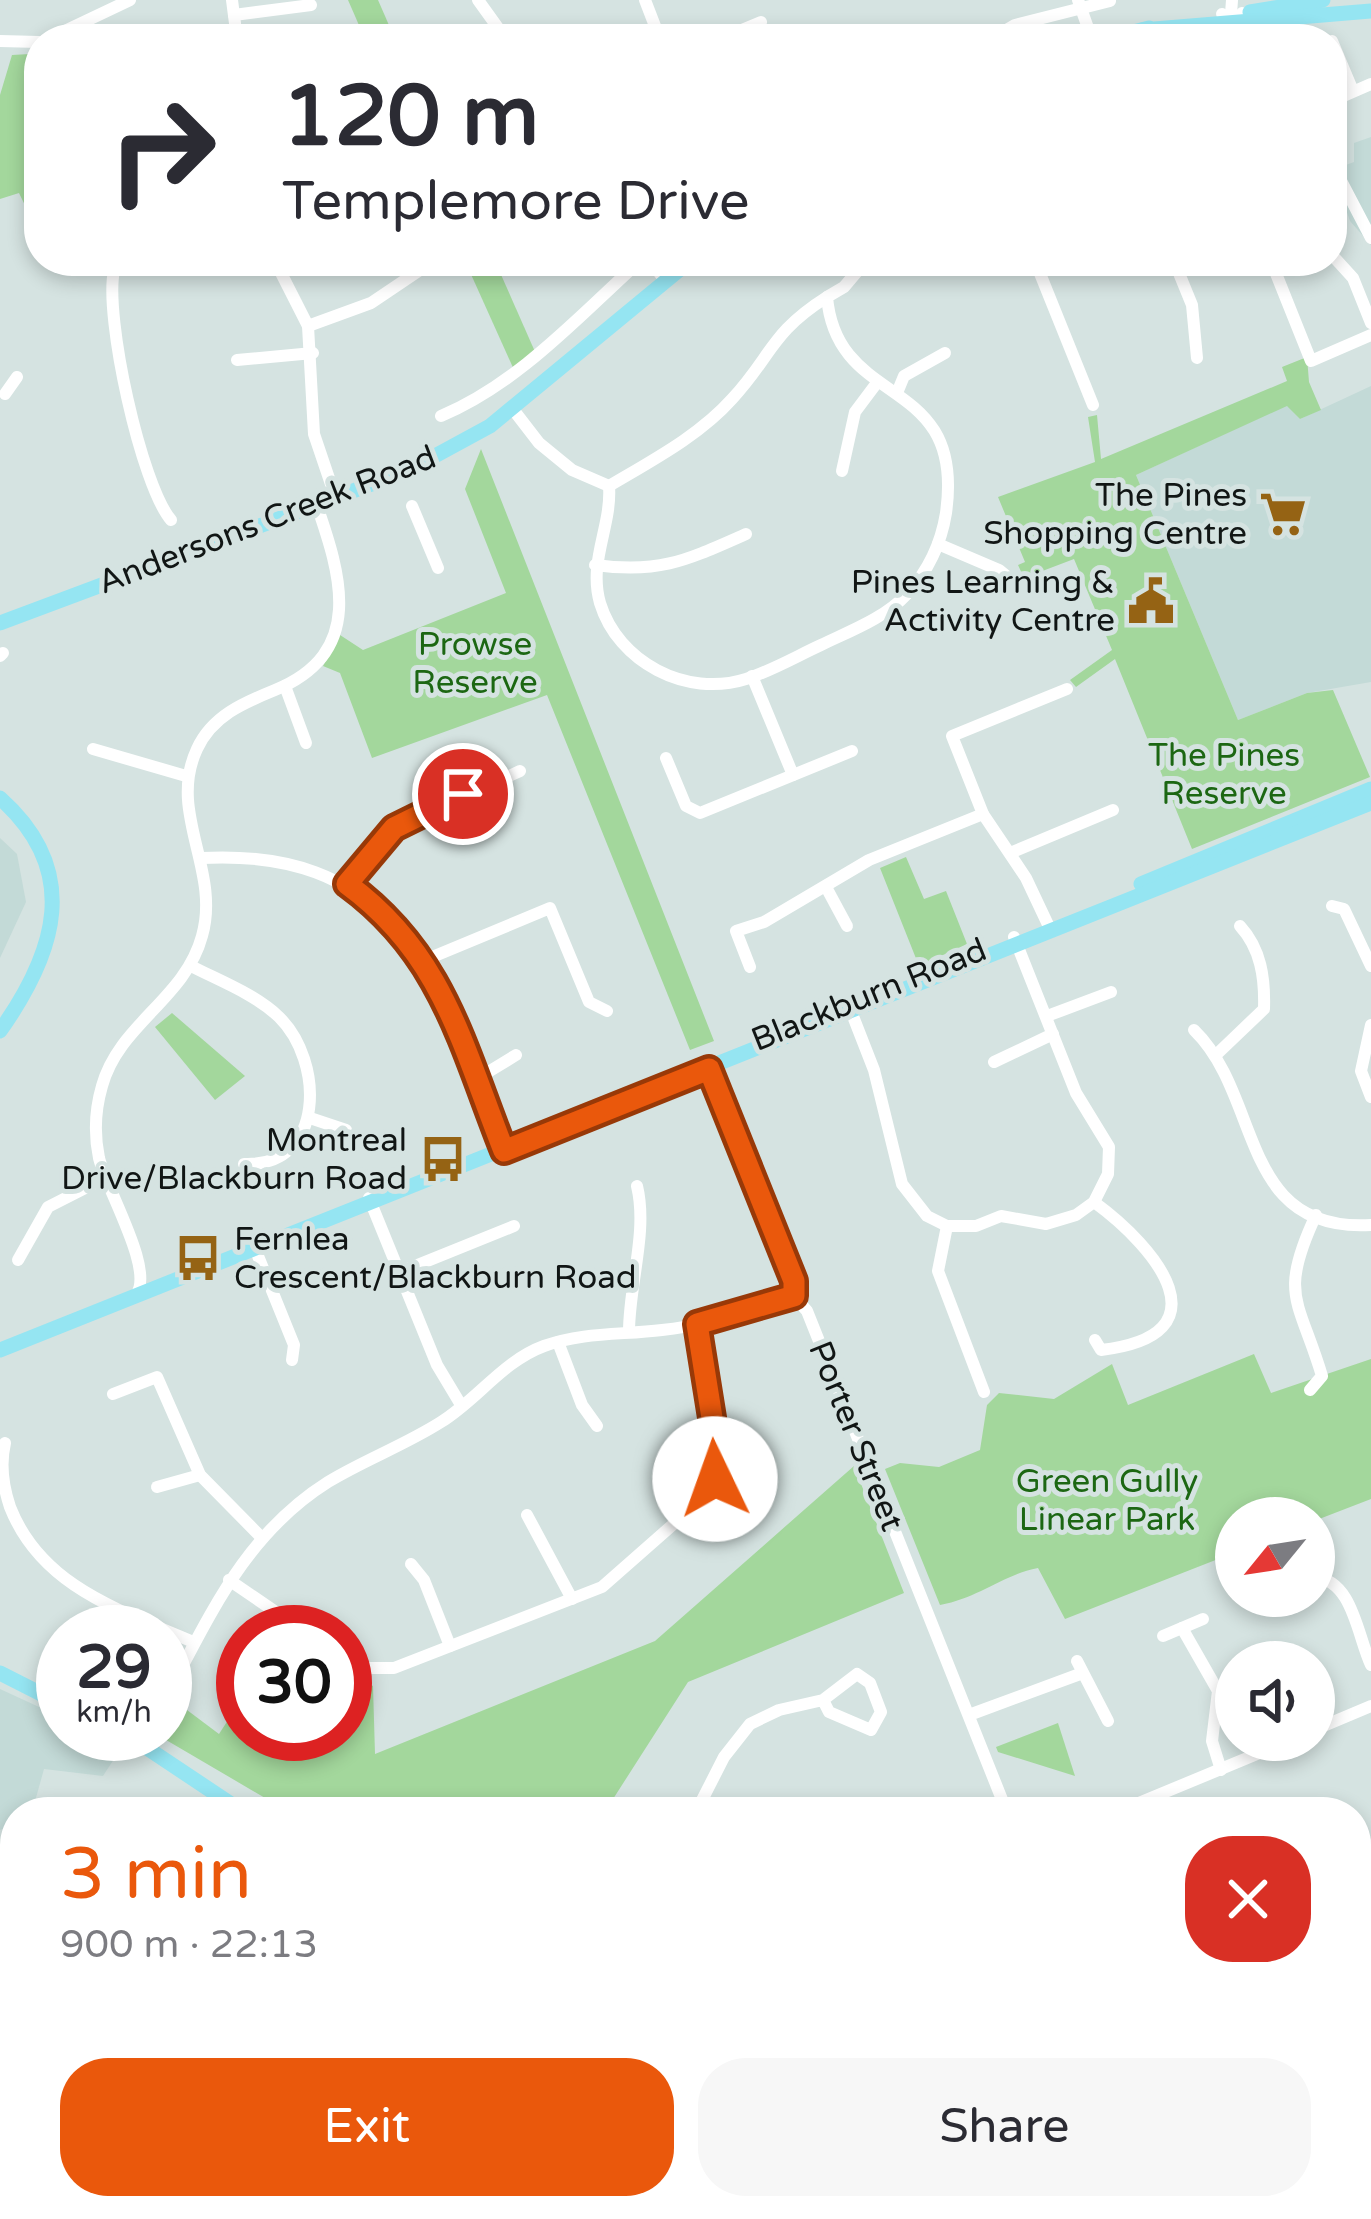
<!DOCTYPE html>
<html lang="en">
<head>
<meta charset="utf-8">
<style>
  body { margin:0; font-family:"Varela Round",sans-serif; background:#f7f7f7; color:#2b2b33; height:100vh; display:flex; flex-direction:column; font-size:45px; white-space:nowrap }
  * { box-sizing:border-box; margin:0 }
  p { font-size:39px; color:#7c7c81 }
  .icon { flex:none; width:66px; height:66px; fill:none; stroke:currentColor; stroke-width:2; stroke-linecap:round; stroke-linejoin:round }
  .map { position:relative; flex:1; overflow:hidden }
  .panel { position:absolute; left:0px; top:1797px; width:1371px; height:423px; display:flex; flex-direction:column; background:#fff; border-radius:48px 48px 0 0; box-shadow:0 6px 18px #0003 }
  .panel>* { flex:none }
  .hud { position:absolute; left:24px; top:24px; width:1323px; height:252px; border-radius:48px; box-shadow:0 6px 18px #0003; background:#fff; color:#2b2b33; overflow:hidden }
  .needle { width:78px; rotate:240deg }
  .buttons { position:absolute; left:1215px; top:1497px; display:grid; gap:24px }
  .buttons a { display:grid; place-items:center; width:120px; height:120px; border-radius:50%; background:#fff; box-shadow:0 6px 18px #0003; font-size:60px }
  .speed { position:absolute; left:36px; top:1605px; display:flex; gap:24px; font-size:60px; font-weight:700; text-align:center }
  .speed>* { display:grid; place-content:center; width:156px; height:156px; border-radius:50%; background:#fff; box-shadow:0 6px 18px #0003; line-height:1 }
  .speed small { font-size:30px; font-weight:400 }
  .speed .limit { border:18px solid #d22; background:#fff; color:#111 }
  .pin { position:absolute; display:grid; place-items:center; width:102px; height:102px; color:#fff; margin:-51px; border:6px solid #fff; border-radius:50%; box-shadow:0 3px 12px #0007 }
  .me { position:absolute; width:132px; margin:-66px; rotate:357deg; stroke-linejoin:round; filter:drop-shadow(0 0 9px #0008) }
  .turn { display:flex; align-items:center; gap:42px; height:252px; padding:0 60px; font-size:54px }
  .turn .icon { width:156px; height:156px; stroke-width:2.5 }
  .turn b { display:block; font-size:84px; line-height:102px }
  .round { display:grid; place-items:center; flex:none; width:126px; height:126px; border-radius:48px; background:#f7f7f7 }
  .head { display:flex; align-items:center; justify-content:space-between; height:204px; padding:0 60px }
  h1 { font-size:72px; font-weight:600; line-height:90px; color:#ea580c }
  .cta { display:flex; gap:24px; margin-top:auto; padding:24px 60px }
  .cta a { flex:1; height:138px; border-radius:48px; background:#ea580c; color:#fff; font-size:48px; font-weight:600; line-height:138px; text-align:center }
  .cta a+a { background:#f7f7f7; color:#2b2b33 }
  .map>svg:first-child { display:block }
</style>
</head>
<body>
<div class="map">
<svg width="1371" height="2219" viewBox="0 0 1371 2219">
  <rect width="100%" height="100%" fill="#d5e3e1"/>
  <g fill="#c3dad7">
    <path d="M1371 137V245L1350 221 1332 170 1354 162V143Z"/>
    <path d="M1371 386V682L1307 693 1238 720 1136 475 1287 405 1300 419Z"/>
    <path d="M0 838 17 854 26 902 0 958Z"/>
    <path d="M0 1689 63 1718V1734H104L125 1742 103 1776 44 1769 32 1812H15V1825L0 1830Z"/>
  </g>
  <g fill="#a3d79c">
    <path d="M348 0H378L395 39H365Z"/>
    <path d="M30 54 39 79V234L19 193 0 199V95L12 55Z"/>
    <path d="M465 261H495L536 354 515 372Z"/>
    <path d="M1307 357 1309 382 1321 410 1300 419 1287 406 1136 475 1238 720 1307 693 1333 690 1370 777 1192 849 1115 659 1076 687 1070 680 1112 650 1074 559 1024 578 1018 565 1025 562 998 497 1095 462 1088 417 1097 415 1101 459 1287 381 1282 367Z"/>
    <path d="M481 449 714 1041 690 1050 547 695 372 758 340 673 323 666 340 635 363 650 506 593 465 489Z"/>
    <path d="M906 857 924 899 946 891 967 944 919 966 880 868Z"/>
    <path d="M172 1013 245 1076 215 1100 155 1027Z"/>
    <path d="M1254 1354 1271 1393 1371 1359V1499L1314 1521 1236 1518V1552L1065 1619 1038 1568C1002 1575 979 1598 940 1605L885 1469 900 1463 939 1467 980 1450 987 1405 999 1393 1054 1399 1112 1364 1128 1405Z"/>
    <path d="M854 1466 904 1593 688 1682 606 1810 289 1812 161 1737 171 1698 219 1734 243 1697V1734H345V1670L373 1686 375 1754 655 1641Z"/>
    <path d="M1058 1723 1075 1776 998 1752 996 1747Z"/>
    <path d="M697 2205H820C783 2219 730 2219 697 2205Z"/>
  </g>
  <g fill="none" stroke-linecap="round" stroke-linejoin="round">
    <g stroke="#fff" stroke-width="12">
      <path d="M232 0 237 39"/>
      <path d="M478 0 506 39"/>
      <path d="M645 0 660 39"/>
      <path d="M1078 0 1092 39"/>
      <path d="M1242 13V39"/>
      <path d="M1222 14 1234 39"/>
      <path d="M1231 14 1232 0"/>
      <path d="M234 15 311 5"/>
      <path d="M48 39 130 0"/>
      <path d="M720 39 761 22"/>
      <path d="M991 39 1015 25 1110 1"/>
      <path d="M0 41 39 42"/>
      <path d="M1332 41 1353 91"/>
      <path d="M1332 101 1371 84"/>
      <path d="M1337 173 1371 238"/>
      <path d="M1332 255 1353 278 1371 323"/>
      <path d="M275 261 308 326 314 434 335 496"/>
      <path d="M650 261 665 280"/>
      <path d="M1035 261 1093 405"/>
      <path d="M1174 261 1192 305 1197 358"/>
      <path d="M1271 261 1311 361 1371 335"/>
      <path d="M114 271C104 315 141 485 171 520"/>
      <path d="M308 326 371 303 420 270"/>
      <path d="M237 360 313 353"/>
      <path d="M897 393 904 376 945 353"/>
      <path d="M5 394 17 377"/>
      <path d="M512 408 539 443 572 470 609 486"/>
      <path d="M441 416C519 383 578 317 640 261"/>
      <path d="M842 471 855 412 876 384"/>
      <path d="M609 486C612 526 588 561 600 603 618 662 686 698 746 679 771 671 797 656 821 645 850 631 885 618 907 594 929 570 941 544 946 513 966 372 837 411 827 297L844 287 866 261"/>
      <path d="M609 486C651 461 699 436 732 399 772 356 770 333 827 297"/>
      <path d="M412 506 438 568"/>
      <path d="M938 544 999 570 1015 583"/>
      <path d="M595 565C660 574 687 560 746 534"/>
      <path d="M0 656 3 653"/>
      <path d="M752 676 793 775"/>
      <path d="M285 686 306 743"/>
      <path d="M93 749 186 776"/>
      <path d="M666 758 686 806 700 813 852 751"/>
      <path d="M1010 853 1113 810"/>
      <path d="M201 858C408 847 439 992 504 1151"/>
      <path d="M347 884 395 828 520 771"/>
      <path d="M826 887 847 926"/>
      <path d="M1332 906 1344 909 1371 966"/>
      <path d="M1051 931 1026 878 983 814 952 736 1067 689"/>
      <path d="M425 960 550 908 589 1002 607 1011"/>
      <path d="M191 966C220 981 255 994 279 1017 324 1061 326 1167 244 1164"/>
      <path d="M750 967 736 931 764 922 869 860 983 814"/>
      <path d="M849 1006 874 1070 902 1184 927 1216 947 1226H976L1001 1216 1046 1224 1076 1215 1094 1202 1108 1174 1109 1147 1076 1093 1014 937"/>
      <path d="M1047 1016 1111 992"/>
      <path d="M1371 1025 1361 1071 1371 1097"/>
      <path d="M1194 1030C1263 1097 1238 1233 1371 1225"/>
      <path d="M1218 1053 1264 1009C1265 978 1261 949 1240 926"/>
      <path d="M706 1062 794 1281V1296L807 1311 1007 1812"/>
      <path d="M994 1062 1053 1034"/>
      <path d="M475 1080 516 1055"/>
      <path d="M310 1118 346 1130"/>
      <path d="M369 1198 437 1365 461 1405"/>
      <path d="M1094 1202C1157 1248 1228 1335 1101 1350L1095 1340"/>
      <path d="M947 1226 938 1271 984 1392"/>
      <path d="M256 1251 294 1345 292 1360"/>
      <path d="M18 1260 48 1207 105 1178"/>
      <path d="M400 1272 514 1226"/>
      <path d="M136 1295C155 1270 107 1191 99 1158 94 1134 95 1110 102 1086 119 1024 185 999 202 936 221 870 167 813 197 749 212 716 243 703 275 690 366 653 341 575 316 503"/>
      <path d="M629 1332C629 1284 648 1232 637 1186"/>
      <path d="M558 1342 582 1405 597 1426"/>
      <path d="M1310 1390 1322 1376C1299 1299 1278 1296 1316 1215"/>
      <path d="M113 1394 157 1377 200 1475 261 1537"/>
      <path d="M5 1443C0 1464 3 1486 10 1507 41 1586 119 1610 191 1641"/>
      <path d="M157 1487 200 1475"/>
      <path d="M527 1515 572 1599"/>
      <path d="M411 1564 424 1580 450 1646"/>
      <path d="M1314 1577C1353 1580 1357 1635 1371 1665"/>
      <path d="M229 1580 305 1632"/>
      <path d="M1182 1628 1218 1691 1212 1741 1221 1770"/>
      <path d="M1163 1636 1203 1619"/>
      <path d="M345 1660 364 1668H394L602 1587 702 1499 715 1479 717 1449 697 1324"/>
      <path d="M1077 1661 1108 1721"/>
      <path d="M165 1699C210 1616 244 1535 328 1482 364 1460 405 1445 441 1422 477 1400 503 1361 544 1346 583 1332 621 1335 662 1330 708 1325 751 1312 794 1296"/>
      <path d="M969 1715 1080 1674"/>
      <path d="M1314 1730 1371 1706"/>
      <path d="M145 1744 154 1734"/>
      <path d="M696 1812 724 1757 750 1724 779 1710 823 1700 857 1674 870 1683 881 1712 871 1730 829 1712 823 1700"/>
      <path d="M1117 1812 1291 1740"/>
      <path d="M1362 1834 1371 1856"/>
      <path d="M1356 2040 1371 2014"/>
      <path d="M1356 2177 1371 2195"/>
      <path d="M0 2202 5 2219"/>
      <path d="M868 2205 873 2219"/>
      <path d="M1021 2205 1029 2214"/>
      <path d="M1169 2217 1198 2205"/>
      <path d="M101 2219 122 2209 138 2210"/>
    </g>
    <g stroke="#95e5f2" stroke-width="15">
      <path d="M1250 12 1323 0"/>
      <path d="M1142 30 1371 11"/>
      <path d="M1106 39 1149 28"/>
      <path d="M0 623 409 470 490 426 690 261"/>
      <path d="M0 798C82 871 56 952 0 1031"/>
      <path d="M1141 884 1371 789"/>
      <path d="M0 1350 1371 803"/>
      <path d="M0 1673 63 1705"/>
      <path d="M126 1734 243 1812"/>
      <path d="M685 2205 703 2219"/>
    </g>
  </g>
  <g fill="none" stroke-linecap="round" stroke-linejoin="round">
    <defs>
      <path id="route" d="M463 794 394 828 347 884C443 954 462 1045 504 1151L709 1069 794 1281V1296L697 1324 717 1449 715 1479"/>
    </defs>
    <use href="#route" stroke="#983908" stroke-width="30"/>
    <use href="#route" stroke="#ea580c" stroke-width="21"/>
  </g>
  <defs>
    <symbol id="supermarket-bare" viewBox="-9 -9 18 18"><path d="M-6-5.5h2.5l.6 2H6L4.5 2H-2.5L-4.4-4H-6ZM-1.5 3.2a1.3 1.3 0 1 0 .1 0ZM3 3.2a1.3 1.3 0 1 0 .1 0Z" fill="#956314" stroke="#d5e3e1" stroke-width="2.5" paint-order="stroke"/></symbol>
    <symbol id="civic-bare" viewBox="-9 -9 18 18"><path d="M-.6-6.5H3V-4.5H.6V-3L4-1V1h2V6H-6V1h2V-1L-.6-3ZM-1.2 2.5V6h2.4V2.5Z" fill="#956314" stroke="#d5e3e1" stroke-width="2.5" paint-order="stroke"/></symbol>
    <symbol id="bus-bare" viewBox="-9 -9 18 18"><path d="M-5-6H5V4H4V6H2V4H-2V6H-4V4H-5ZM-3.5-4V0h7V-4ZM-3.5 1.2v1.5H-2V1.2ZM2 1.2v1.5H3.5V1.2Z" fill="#956314" stroke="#d5e3e1" stroke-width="2.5" paint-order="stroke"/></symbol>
  </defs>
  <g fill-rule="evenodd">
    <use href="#supermarket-bare" x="1250" y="481" width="66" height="66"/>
    <use href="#civic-bare" x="1118" y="568" width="66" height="66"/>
    <use href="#bus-bare" x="410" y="1126" width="66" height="66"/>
    <use href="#bus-bare" x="165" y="1225" width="66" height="66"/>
  </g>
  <g text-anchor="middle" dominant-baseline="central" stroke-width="10" stroke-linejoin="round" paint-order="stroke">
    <g font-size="33" fill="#111615" stroke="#d5e3e1" text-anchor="end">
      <text x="1247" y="495">The Pines<tspan x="1247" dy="38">Shopping Centre</tspan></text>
      <text x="1115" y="582">Pines Learning &amp;<tspan x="1115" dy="38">Activity Centre</tspan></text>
      <text x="407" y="1140">Montreal<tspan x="407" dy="38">Drive/Blackburn Road</tspan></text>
      <text x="234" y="1239" text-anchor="start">Fernlea<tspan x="234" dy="38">Crescent/Blackburn Road</tspan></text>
    </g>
    <g font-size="33" fill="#111615" stroke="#d5e3e1">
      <text transform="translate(267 520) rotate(-21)">Andersons Creek Road</text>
      <text transform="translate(869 995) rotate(-22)">Blackburn Road</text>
      <text transform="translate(856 1436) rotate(68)">Porter Street</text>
    </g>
    <g font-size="33" fill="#1c6713" stroke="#d5e3e1">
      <text x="475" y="644">Prowse<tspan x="475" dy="38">Reserve</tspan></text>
      <text x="1224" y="755">The Pines<tspan x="1224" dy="38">Reserve</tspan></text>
      <text x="1107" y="1481">Green Gully<tspan x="1107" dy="38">Linear Park</tspan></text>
    </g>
  </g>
</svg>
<div class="buttons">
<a><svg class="needle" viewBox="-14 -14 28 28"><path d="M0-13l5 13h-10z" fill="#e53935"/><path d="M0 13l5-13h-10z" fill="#7c7c81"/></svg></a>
<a><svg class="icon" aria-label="sound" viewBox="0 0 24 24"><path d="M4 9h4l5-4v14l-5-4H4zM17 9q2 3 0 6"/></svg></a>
</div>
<div class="speed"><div>29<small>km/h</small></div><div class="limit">30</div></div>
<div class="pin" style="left:463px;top:794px;background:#d93025"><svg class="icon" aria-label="arrive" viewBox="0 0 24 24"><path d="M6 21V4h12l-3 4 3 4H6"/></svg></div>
<svg class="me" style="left:715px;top:1479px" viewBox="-20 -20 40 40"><circle r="19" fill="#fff"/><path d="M0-13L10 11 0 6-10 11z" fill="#ea580c"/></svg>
<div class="hud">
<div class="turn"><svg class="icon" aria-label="right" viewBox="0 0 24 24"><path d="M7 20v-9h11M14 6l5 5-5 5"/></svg><div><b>120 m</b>Templemore Drive</div></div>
</div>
<section class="panel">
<div class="head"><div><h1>3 min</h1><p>900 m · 22:13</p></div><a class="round" style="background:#d93025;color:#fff"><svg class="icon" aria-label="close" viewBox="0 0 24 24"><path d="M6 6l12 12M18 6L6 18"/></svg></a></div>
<div class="cta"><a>Exit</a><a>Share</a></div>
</section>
</div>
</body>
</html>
